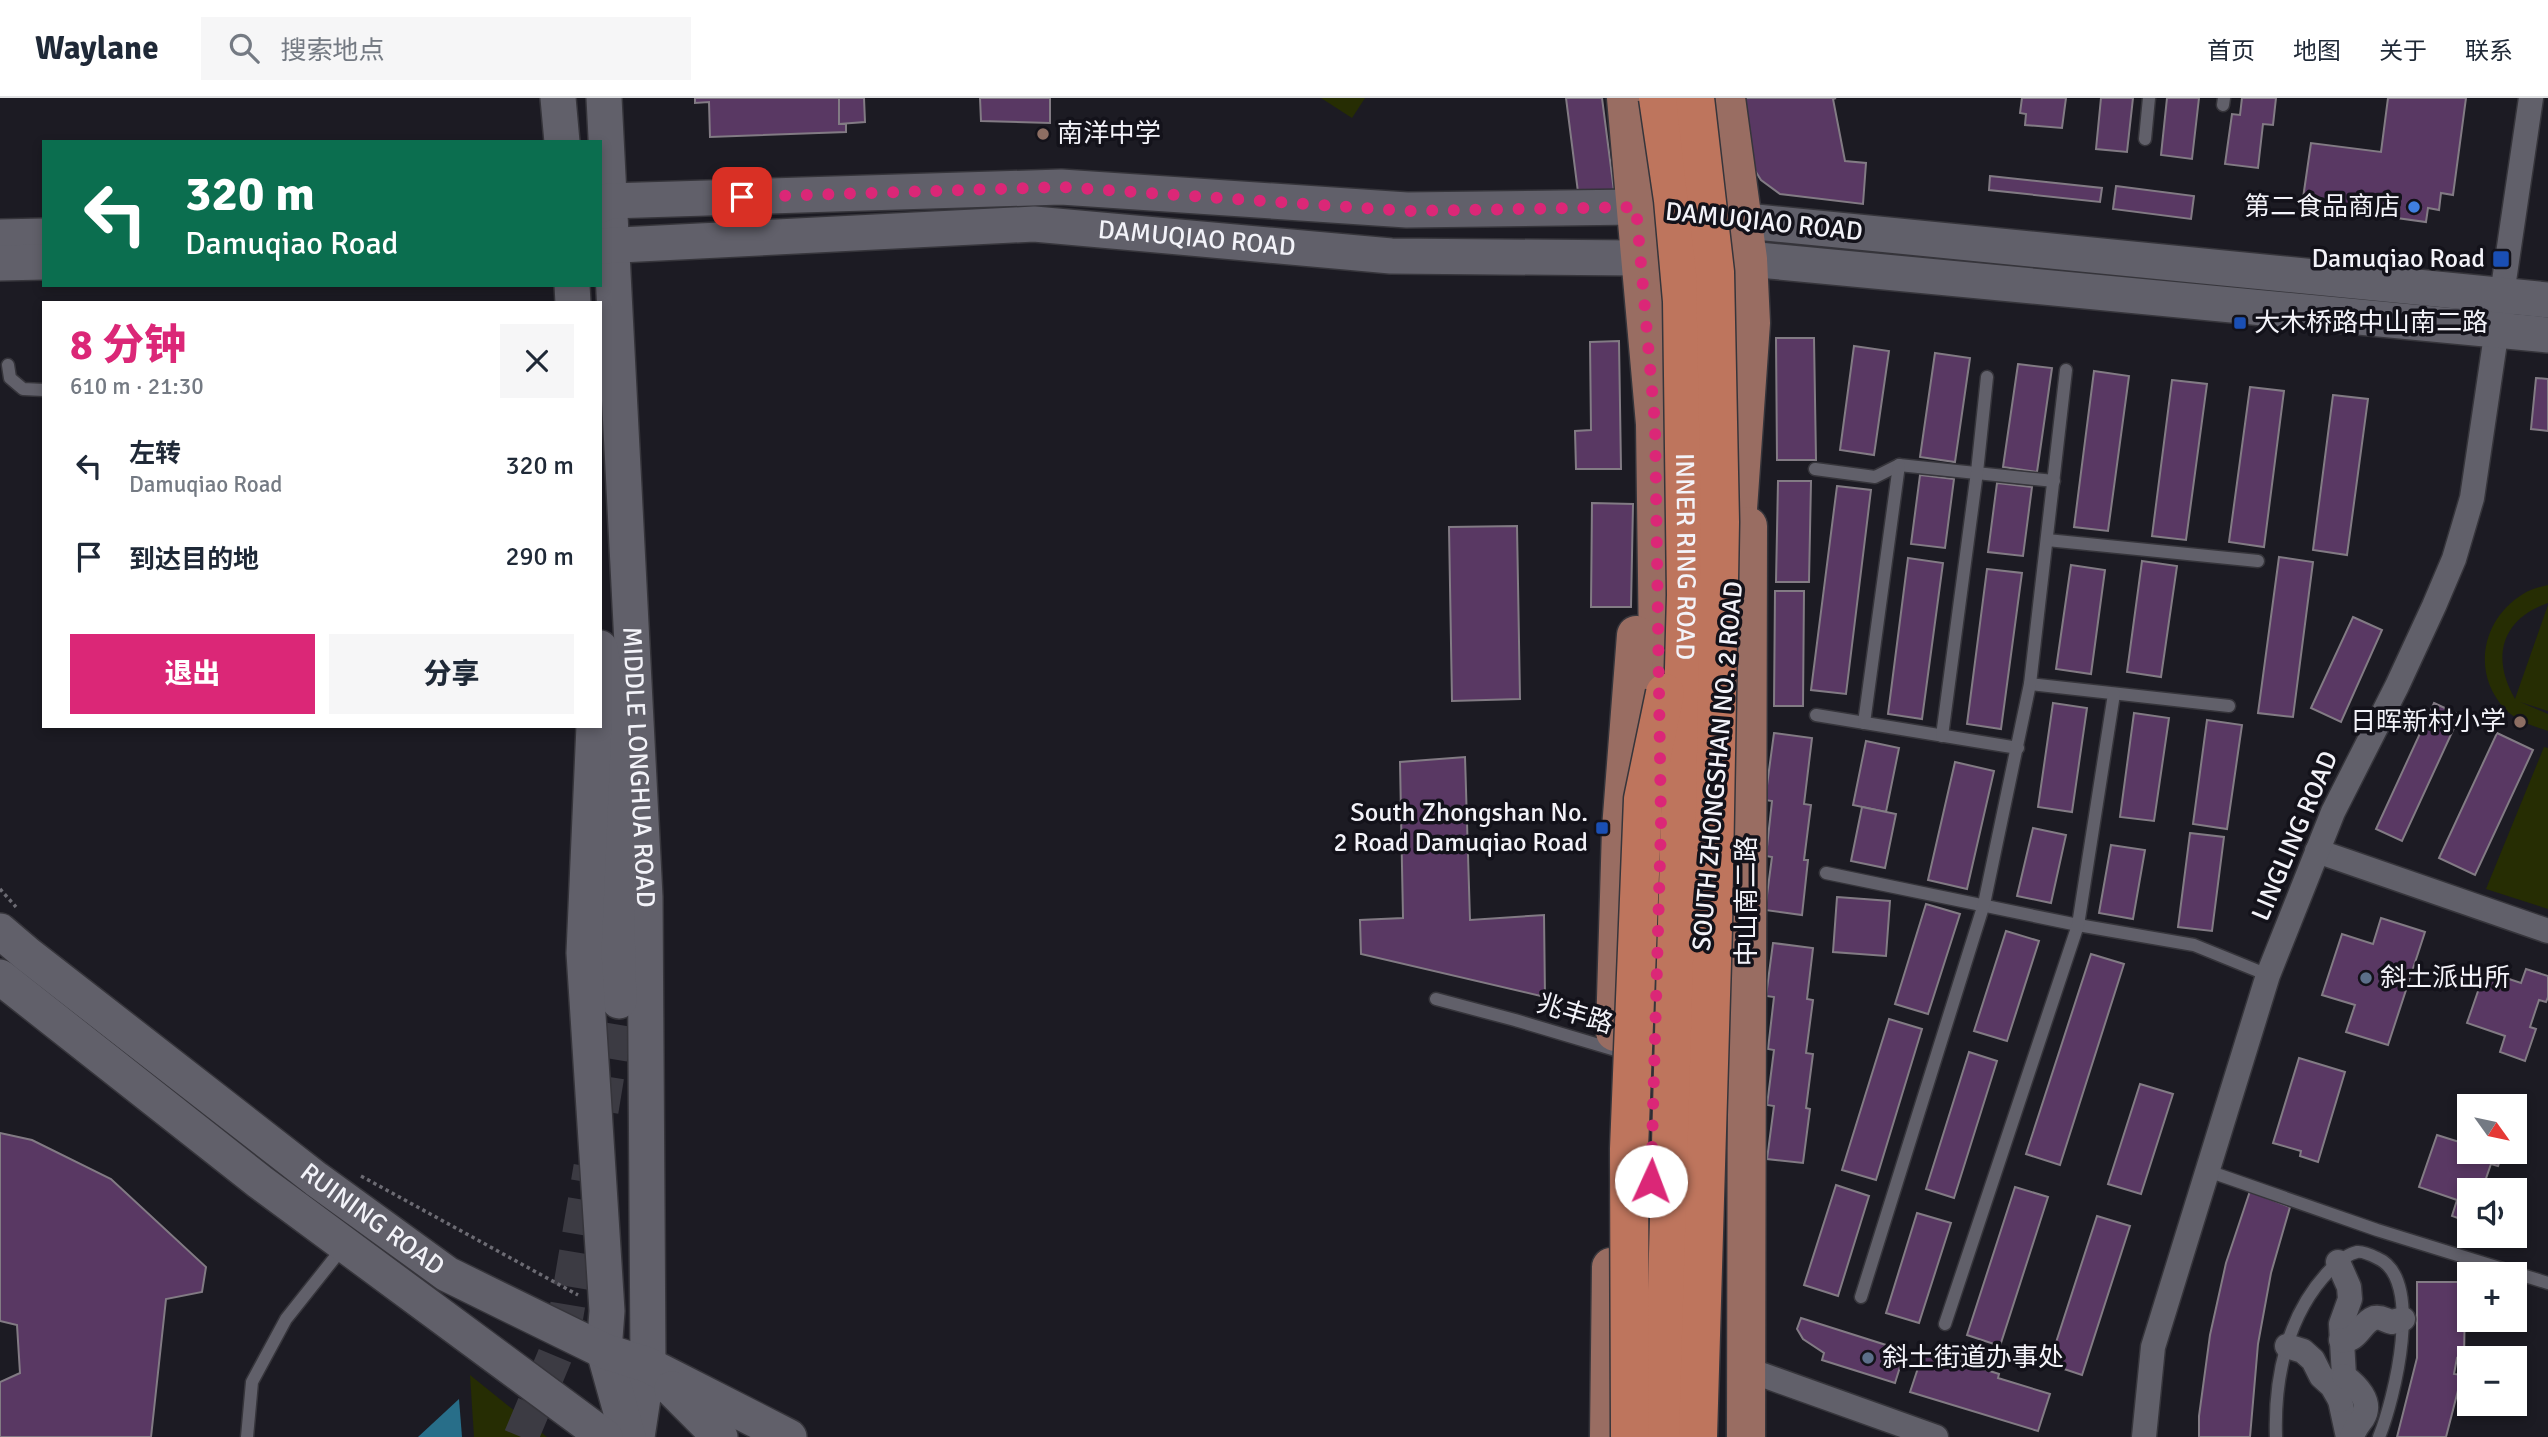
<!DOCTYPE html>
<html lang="zh">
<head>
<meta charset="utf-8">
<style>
  body { margin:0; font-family:Signika,"Noto Sans SC",sans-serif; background:#f6f6f7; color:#1f2937; height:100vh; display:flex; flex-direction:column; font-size:26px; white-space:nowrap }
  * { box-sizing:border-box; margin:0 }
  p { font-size:23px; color:#747a83 }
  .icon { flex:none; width:38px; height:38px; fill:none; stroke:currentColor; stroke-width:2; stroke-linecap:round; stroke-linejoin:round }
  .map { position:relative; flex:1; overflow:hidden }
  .side { position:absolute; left:42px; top:203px; width:560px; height:427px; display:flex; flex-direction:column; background:#fff; border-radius:0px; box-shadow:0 4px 10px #0003 }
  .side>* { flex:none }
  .hud { position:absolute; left:42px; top:42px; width:560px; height:147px; border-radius:0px; box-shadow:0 4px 10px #0003; background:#0b6e4f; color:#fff; overflow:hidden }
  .needle { width:46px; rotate:123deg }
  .buttons { position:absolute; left:2457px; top:996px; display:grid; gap:14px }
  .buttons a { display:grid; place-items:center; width:70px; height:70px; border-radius:0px; background:#fff; box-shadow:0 4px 10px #0003; font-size:35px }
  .pin { position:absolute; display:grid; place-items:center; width:60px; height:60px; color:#fff; margin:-30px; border-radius:14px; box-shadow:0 4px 10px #0006 }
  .me { position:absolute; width:77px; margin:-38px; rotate:2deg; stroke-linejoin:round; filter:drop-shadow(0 0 5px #0008) }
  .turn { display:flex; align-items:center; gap:24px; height:147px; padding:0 28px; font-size:32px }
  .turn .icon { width:91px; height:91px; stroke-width:2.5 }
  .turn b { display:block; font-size:49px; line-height:60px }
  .round { display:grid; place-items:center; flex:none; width:74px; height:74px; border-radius:0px; background:#f6f6f7 }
  .headline { display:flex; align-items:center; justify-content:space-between; height:119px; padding:0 28px }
  h1 { font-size:42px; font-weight:800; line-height:52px; color:#db2777 }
  .action { display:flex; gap:14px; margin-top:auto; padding:14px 28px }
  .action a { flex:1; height:80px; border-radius:0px; background:#db2777; color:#fff; font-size:28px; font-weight:800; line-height:80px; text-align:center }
  .action a+a { background:#f6f6f7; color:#1f2937 }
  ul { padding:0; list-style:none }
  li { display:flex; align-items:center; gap:21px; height:91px; padding:0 28px }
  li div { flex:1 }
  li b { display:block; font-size:26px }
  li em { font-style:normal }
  header { display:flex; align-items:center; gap:42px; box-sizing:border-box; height:98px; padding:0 35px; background:#fff; border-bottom:2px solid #e0e1e3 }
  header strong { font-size:33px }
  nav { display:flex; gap:38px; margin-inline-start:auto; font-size:24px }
  .search { width:490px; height:63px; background:#f6f6f7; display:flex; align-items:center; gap:18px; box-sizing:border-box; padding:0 24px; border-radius:0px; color:#747a83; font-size:26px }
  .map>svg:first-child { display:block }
</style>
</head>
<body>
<header>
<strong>Waylane</strong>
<div class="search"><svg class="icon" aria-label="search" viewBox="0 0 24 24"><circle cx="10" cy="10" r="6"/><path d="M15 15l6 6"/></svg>搜索地点</div>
<nav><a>首页</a><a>地图</a><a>关于</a><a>联系</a></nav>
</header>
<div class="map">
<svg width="2548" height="1339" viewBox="0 0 2548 1339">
  <rect width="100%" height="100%" fill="#1c1b23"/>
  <g fill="#262d03">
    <path d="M1321 0H1365L1352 20Z"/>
    <path d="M2548 487V505C2501 521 2491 560 2515 601L2548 507V613L2520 604 2548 616V633C2533 628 2517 623 2505 611 2471 575 2482 521 2523 496 2530 491 2540 489 2548 487Z"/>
    <path d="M2544 649 2548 650V811L2486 791Z"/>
    <path d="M470 1277 547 1339H474Z"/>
  </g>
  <path fill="#286e89" d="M459 1301 462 1339H418Z"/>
  <g fill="#593863" stroke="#827b84" stroke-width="2">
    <path d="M695 0H839V26H846V34L710 39 709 4 695 5Z"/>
    <path d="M839 0H864L865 24 839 26Z"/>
    <path d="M980 0H1050V25L981 23Z"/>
    <path d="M1566 0H1602L1614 93 1579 102Z"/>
    <path d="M1739 0H1836L1833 1 1845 63 1866 65 1863 106 1780 96 1761 82 1754 71Z"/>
    <path d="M2022 0H2066L2062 30 2025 27 2026 16 2020 15Z"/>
    <path d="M2101 0H2133L2127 54 2096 51Z"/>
    <path d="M2167 0H2199L2192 61 2161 57Z"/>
    <path d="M2242 0H2276L2273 27 2263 26 2258 70 2225 66 2232 16 2240 17Z"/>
    <path d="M2388 0H2466L2453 97 2441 95 2439 112 2428 110 2426 124 2302 107 2311 45 2381 54Z"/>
    <path d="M1990 78 2102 90 2100 104 1989 92Z"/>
    <path d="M2116 88 2194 98 2191 121 2113 111Z"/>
    <path d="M1776 240H1814L1816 362H1777Z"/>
    <path d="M1619 243 1621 371H1576L1575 333 1591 332 1590 244Z"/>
    <path d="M1854 248 1889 253 1874 357 1840 352Z"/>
    <path d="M1935 255 1970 260 1955 364 1920 359Z"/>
    <path d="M2018 266 2052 270 2037 374 2003 369Z"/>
    <path d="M2094 273 2129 278 2108 433 2074 429Z"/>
    <path d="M2536 280 2548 281V333L2531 331Z"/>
    <path d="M2172 282 2207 286 2186 442 2152 438Z"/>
    <path d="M2250 289 2284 293 2264 449 2229 444Z"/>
    <path d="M2333 297 2368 301 2347 457 2313 452Z"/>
    <path d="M1920 377 1954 381 1945 450 1911 446Z"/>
    <path d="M1778 383H1811L1809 484H1776Z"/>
    <path d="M1997 385 2032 389 2023 458 1988 454Z"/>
    <path d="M1837 388 1871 392 1846 596 1811 592Z"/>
    <path d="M1592 405 1633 406 1631 509H1591Z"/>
    <path d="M1517 428 1520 601 1452 603 1449 429Z"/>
    <path d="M2279 459 2313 464 2293 619 2258 615Z"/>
    <path d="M1908 460 1943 465 1922 621 1888 616Z"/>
    <path d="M2142 463 2177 468 2161 579 2127 574Z"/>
    <path d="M2071 467 2105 472 2091 576 2056 571Z"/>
    <path d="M1987 471 2022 475 2001 631 1967 626Z"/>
    <path d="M1775 493H1804L1803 608H1774Z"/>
    <path d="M2353 519 2382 532 2341 624 2311 610Z"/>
    <path d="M2053 605 2087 610 2072 714 2038 709Z"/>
    <path d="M2434 605 2460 617 2402 743 2376 731Z"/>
    <path d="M2134 615 2169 620 2154 723 2120 719Z"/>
    <path d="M2207 622 2242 627 2227 731 2193 726Z"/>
    <path d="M1774 635 1812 640 1804 706 1811 707 1804 762H1808L1802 817 1765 812 1772 759 1766 758 1772 703 1765 702Z"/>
    <path d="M2497 635 2533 652 2475 777 2439 760Z"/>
    <path d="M1866 643 1899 650 1886 714 1853 707Z"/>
    <path d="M1465 659 1470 822 1544 817 1545 899 1361 856 1360 822 1403 820 1400 664Z"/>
    <path d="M1955 664 1994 673 1967 791 1928 782Z"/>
    <path d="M1862 709 1896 716 1885 770 1851 763Z"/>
    <path d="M2033 730 2066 737 2051 805 2017 798Z"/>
    <path d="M2190 735 2224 739 2212 833 2178 829Z"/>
    <path d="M2111 747 2145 752 2133 821 2099 815Z"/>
    <path d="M1837 799 1890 803 1886 858 1833 854Z"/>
    <path d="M1926 806 1960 816 1928 916 1895 906Z"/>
    <path d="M2381 820 2425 834 2388 947 2346 934 2355 907 2322 897 2342 836 2373 846Z"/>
    <path d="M2006 833 2039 843 2007 943 1974 933Z"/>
    <path d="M1773 845 1813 850 1807 901 1813 902 1806 955 1813 956 1806 1010 1810 1011 1803 1065 1767 1061 1774 1008 1767 1007 1774 952 1768 951 1774 899 1766 898Z"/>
    <path d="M2091 856 2124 866 2060 1067 2026 1056Z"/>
    <path d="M2526 871 2548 878V899L2546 904 2539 902 2530 929 2536 931 2525 963 2500 954 2505 938 2467 925 2485 873 2521 885Z"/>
    <path d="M1889 921 1922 931 1876 1082 1842 1072Z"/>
    <path d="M1969 954 1997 963 1954 1100 1926 1091Z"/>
    <path d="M2299 960 2345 974 2318 1064 2300 1058 2301 1053 2273 1045Z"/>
    <path d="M2140 986 2173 996 2141 1096 2108 1086Z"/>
    <path d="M0 1035 32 1042 111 1081 206 1169 202 1194 166 1201 151 1339H0V1284L20 1275 17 1227 0 1223Z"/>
    <path d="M2437 1037 2469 1047V1054H2503L2498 1068 2491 1066 2482 1092H2469V1124L2452 1118 2457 1102 2419 1089Z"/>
    <path d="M1836 1087 1869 1098 1838 1198 1804 1187Z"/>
    <path d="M2015 1089 2048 1099 2000 1248 1967 1237Z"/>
    <path d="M2250 1093 2290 1109 2271 1175 2258 1246 2250 1339H2199V1318L2210 1237 2226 1165Z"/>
    <path d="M1917 1115 1951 1125 1919 1225 1886 1215Z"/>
    <path d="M2097 1118 2130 1128 2082 1277 2049 1266Z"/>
    <path d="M2417 1184H2462L2460 1201H2465L2464 1261 2457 1260 2454 1276 2462 1277 2446 1339H2397L2417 1260Z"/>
    <path d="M1801 1220 1905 1253 1895 1285 1822 1262 1824 1255 1803 1241 1797 1231Z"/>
    <path d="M1924 1252 1999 1276 1998 1280 2050 1296 2038 1333 1910 1294Z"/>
  </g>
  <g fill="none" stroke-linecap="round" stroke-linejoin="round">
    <g stroke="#3c3b43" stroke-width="35" stroke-dasharray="35 18" stroke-linecap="butt">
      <path d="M601 1013 619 903"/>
      <path d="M521 1339 562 1241 591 1069"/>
    </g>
    <defs>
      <g id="lane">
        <path d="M2223 7 2224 0"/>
        <path d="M2145 41 2149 0"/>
        <path d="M8 267 10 280 23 291 44 292"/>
        <path d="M1815 371 1875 379 1899 367 2054 383"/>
        <path d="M2047 442 2258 463"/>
        <path d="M2030 586 2229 608"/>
        <path d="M1816 617 2018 650"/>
        <path d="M1864 625 1899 367"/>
        <path d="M1942 638 1977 374 1987 279"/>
        <path d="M1826 775 2078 827 2194 847 2268 877"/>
        <path d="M1436 901 1515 922 1619 953"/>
        <path d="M2208 1073 2377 1132 2548 1185"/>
        <path d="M1861 1199 1984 806 2030 586 2066 272"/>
        <path d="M1945 1226 2078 827 2114 596"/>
        <path d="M247 1339 252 1284 286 1221 344 1148"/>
        <path d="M2276 1339C2274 1280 2287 1216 2330 1172 2337 1165 2347 1156 2357 1154 2363 1153 2371 1157 2377 1160 2425 1180 2394 1302 2379 1339"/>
      </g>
      <g id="street">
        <path d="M2317 753 2548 833"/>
        <path d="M2338 1164 2349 1189 2350 1201 2341 1226 2344 1278 2340 1302 2348 1339"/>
        <path d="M2341 1242C2358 1244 2360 1225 2374 1220 2382 1218 2385 1223 2392 1224 2393 1224 2402 1221 2403 1221"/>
        <path d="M2287 1248 2303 1253 2313 1262 2321 1278 2332 1288 2340 1302"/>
        <path d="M1746 1271 1936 1339"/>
        <path d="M2344 1278C2356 1287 2373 1303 2363 1320 2358 1327 2354 1331 2352 1339"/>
        <path d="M2144 1339 2153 1249 2268 877 2333 714 2397 588 2434 508 2454 461 2472 400 2531 0"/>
      </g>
      <g id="secondary">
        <path d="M558 0 562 44"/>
        <path id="s1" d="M604 0 645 799 648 1267 637 1339"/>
        <path d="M600 107 609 103 1061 89 1407 112 1635 109 1664 113"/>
        <path d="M1716 120 2548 202"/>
        <path d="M0 139 44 138"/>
        <path id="s2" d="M600 148 1034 126 1391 158 1748 161 2548 237"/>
        <path d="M0 165 44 164"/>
        <path d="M572 187 573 205"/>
        <path d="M600 550 611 608 619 903"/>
        <path d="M594 628 584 855 607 1213 604 1253 628 1339"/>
        <path id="s3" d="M0 833 27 856 316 1081 447 1176 604 1253 648 1267 789 1339"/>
        <path d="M0 879 260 1084 605 1339"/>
        <path d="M672 1291 720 1339"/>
      </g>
      <g id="primary">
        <path d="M1626 0 1655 326 1659 630"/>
        <path d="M1726 0 1748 161 1751 225 1735 454"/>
        <path d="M1615 934 1621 731 1636 537"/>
        <path d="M1645 1204 1651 1089"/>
        <path d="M1609 1339 1611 1169"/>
        <path d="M1746 1339 1748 428"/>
      </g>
    </defs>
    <use href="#lane" stroke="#36353b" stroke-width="15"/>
    <use href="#street" stroke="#36353b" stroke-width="27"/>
    <use href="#secondary" stroke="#36353b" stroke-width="38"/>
    <use href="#primary" stroke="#36353b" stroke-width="41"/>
    <g stroke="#6c6b73" stroke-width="3.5" stroke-dasharray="3.5 3.5" stroke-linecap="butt">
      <path d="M0 791 16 809"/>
      <path d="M361 1078 578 1197"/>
    </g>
    <use href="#lane" stroke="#61606a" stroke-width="12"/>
    <use href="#street" stroke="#61606a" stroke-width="24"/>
    <use href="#secondary" stroke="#61606a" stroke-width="35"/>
    <use href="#primary" stroke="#996d62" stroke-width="38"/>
    <defs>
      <g id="highway-bridge">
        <path id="s4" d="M1658 0 1673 102 1682 203 1686 497 1663 1339"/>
        <path d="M1695 0 1715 174 1720 424 1713 830 1698 1339"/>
        <path d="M1630 1339 1629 1051 1643 701 1665 595"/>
      </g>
    </defs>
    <use href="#highway-bridge" stroke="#36353b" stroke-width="41" stroke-linecap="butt"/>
    <use href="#highway-bridge" stroke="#be755d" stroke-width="38"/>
  </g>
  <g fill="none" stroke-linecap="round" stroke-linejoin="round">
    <path stroke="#db2777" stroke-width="12" stroke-dasharray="0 21.6" d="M742 99 1061 89 1407 113 1636 109 1655 326 1661 726 1651 1083"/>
  </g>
  <g fill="#8d6e63" stroke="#13121a" stroke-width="2.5">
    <circle cx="1043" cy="36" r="7"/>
    <circle cx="2520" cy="624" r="7"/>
  </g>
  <circle fill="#3f7fe0" stroke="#13121a" stroke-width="2.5" cx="2414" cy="109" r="7"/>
  <g fill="#1a4fb4" stroke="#13121a" stroke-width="2.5">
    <rect x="2492" y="152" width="18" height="18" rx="3.5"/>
    <rect x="2233" y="218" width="14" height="14" rx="3.5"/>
    <rect x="1595" y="723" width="14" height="14" rx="3.5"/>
  </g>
  <g fill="#5c6f8a" stroke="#13121a" stroke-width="2.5">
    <circle cx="2366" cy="880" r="7"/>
    <circle cx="1868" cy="1260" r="7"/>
  </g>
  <g text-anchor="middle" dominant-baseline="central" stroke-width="7" stroke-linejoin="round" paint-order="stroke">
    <g font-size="26" fill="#f3f3f9" stroke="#13121a" text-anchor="start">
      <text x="1057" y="36">南洋中学</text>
      <text x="2400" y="109" text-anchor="end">第二食品商店</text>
      <text x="2485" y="161" text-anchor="end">Damuqiao Road</text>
      <text x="2254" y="225">大木桥路中山南二路</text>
      <text x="2506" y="624" text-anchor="end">日晖新村小学</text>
      <text x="1588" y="715" text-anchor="end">South Zhongshan No.<tspan x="1588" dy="30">2 Road Damuqiao Road</tspan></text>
      <text x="2380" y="880">斜土派出所</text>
      <text x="1882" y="1260">斜土街道办事处</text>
    </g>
    <g font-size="26" fill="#f3f3f9" stroke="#13121a">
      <text transform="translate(1764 124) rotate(6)">DAMUQIAO ROAD</text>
      <text stroke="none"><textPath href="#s2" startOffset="598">DAMUQIAO ROAD</textPath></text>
      <text stroke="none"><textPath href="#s4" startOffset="460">INNER RING ROAD</textPath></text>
      <text transform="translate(1718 668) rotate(-85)">SOUTH ZHONGSHAN NO. 2 ROAD</text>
      <text stroke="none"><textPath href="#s1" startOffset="670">MIDDLE LONGHUA ROAD</textPath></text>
      <text transform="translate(2295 738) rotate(-67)">LINGLING ROAD</text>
      <text transform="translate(1747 803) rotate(-90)">中山南二路</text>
      <text transform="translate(1575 916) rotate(17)">兆丰路</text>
      <text stroke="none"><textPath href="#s3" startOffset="471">RUINING ROAD</textPath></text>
    </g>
  </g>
</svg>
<div class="buttons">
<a><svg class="needle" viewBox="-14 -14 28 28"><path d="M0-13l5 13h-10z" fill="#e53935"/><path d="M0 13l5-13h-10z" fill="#747a83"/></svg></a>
<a><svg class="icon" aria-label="sound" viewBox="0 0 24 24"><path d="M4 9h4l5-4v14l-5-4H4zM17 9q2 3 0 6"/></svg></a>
<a>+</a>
<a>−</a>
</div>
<div class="pin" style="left:742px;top:99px;background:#d93025"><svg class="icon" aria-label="arrive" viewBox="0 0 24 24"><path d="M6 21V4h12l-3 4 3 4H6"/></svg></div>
<svg class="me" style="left:1651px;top:1083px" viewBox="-20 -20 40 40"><circle r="19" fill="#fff"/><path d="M0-13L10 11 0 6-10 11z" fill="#db2777"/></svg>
<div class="hud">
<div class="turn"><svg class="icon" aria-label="left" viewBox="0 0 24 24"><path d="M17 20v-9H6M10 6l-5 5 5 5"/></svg><div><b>320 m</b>Damuqiao Road</div></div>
</div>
<section class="side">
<div class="headline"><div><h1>8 分钟</h1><p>610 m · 21:30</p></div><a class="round"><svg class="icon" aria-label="close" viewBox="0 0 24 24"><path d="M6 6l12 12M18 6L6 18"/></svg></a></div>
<ul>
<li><svg class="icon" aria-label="left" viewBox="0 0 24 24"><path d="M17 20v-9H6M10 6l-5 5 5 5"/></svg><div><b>左转</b><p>Damuqiao Road</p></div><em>320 m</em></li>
<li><svg class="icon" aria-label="arrive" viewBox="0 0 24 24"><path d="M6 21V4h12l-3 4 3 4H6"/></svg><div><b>到达目的地</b></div><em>290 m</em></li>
</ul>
<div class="action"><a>退出</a><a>分享</a></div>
</section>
</div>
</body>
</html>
